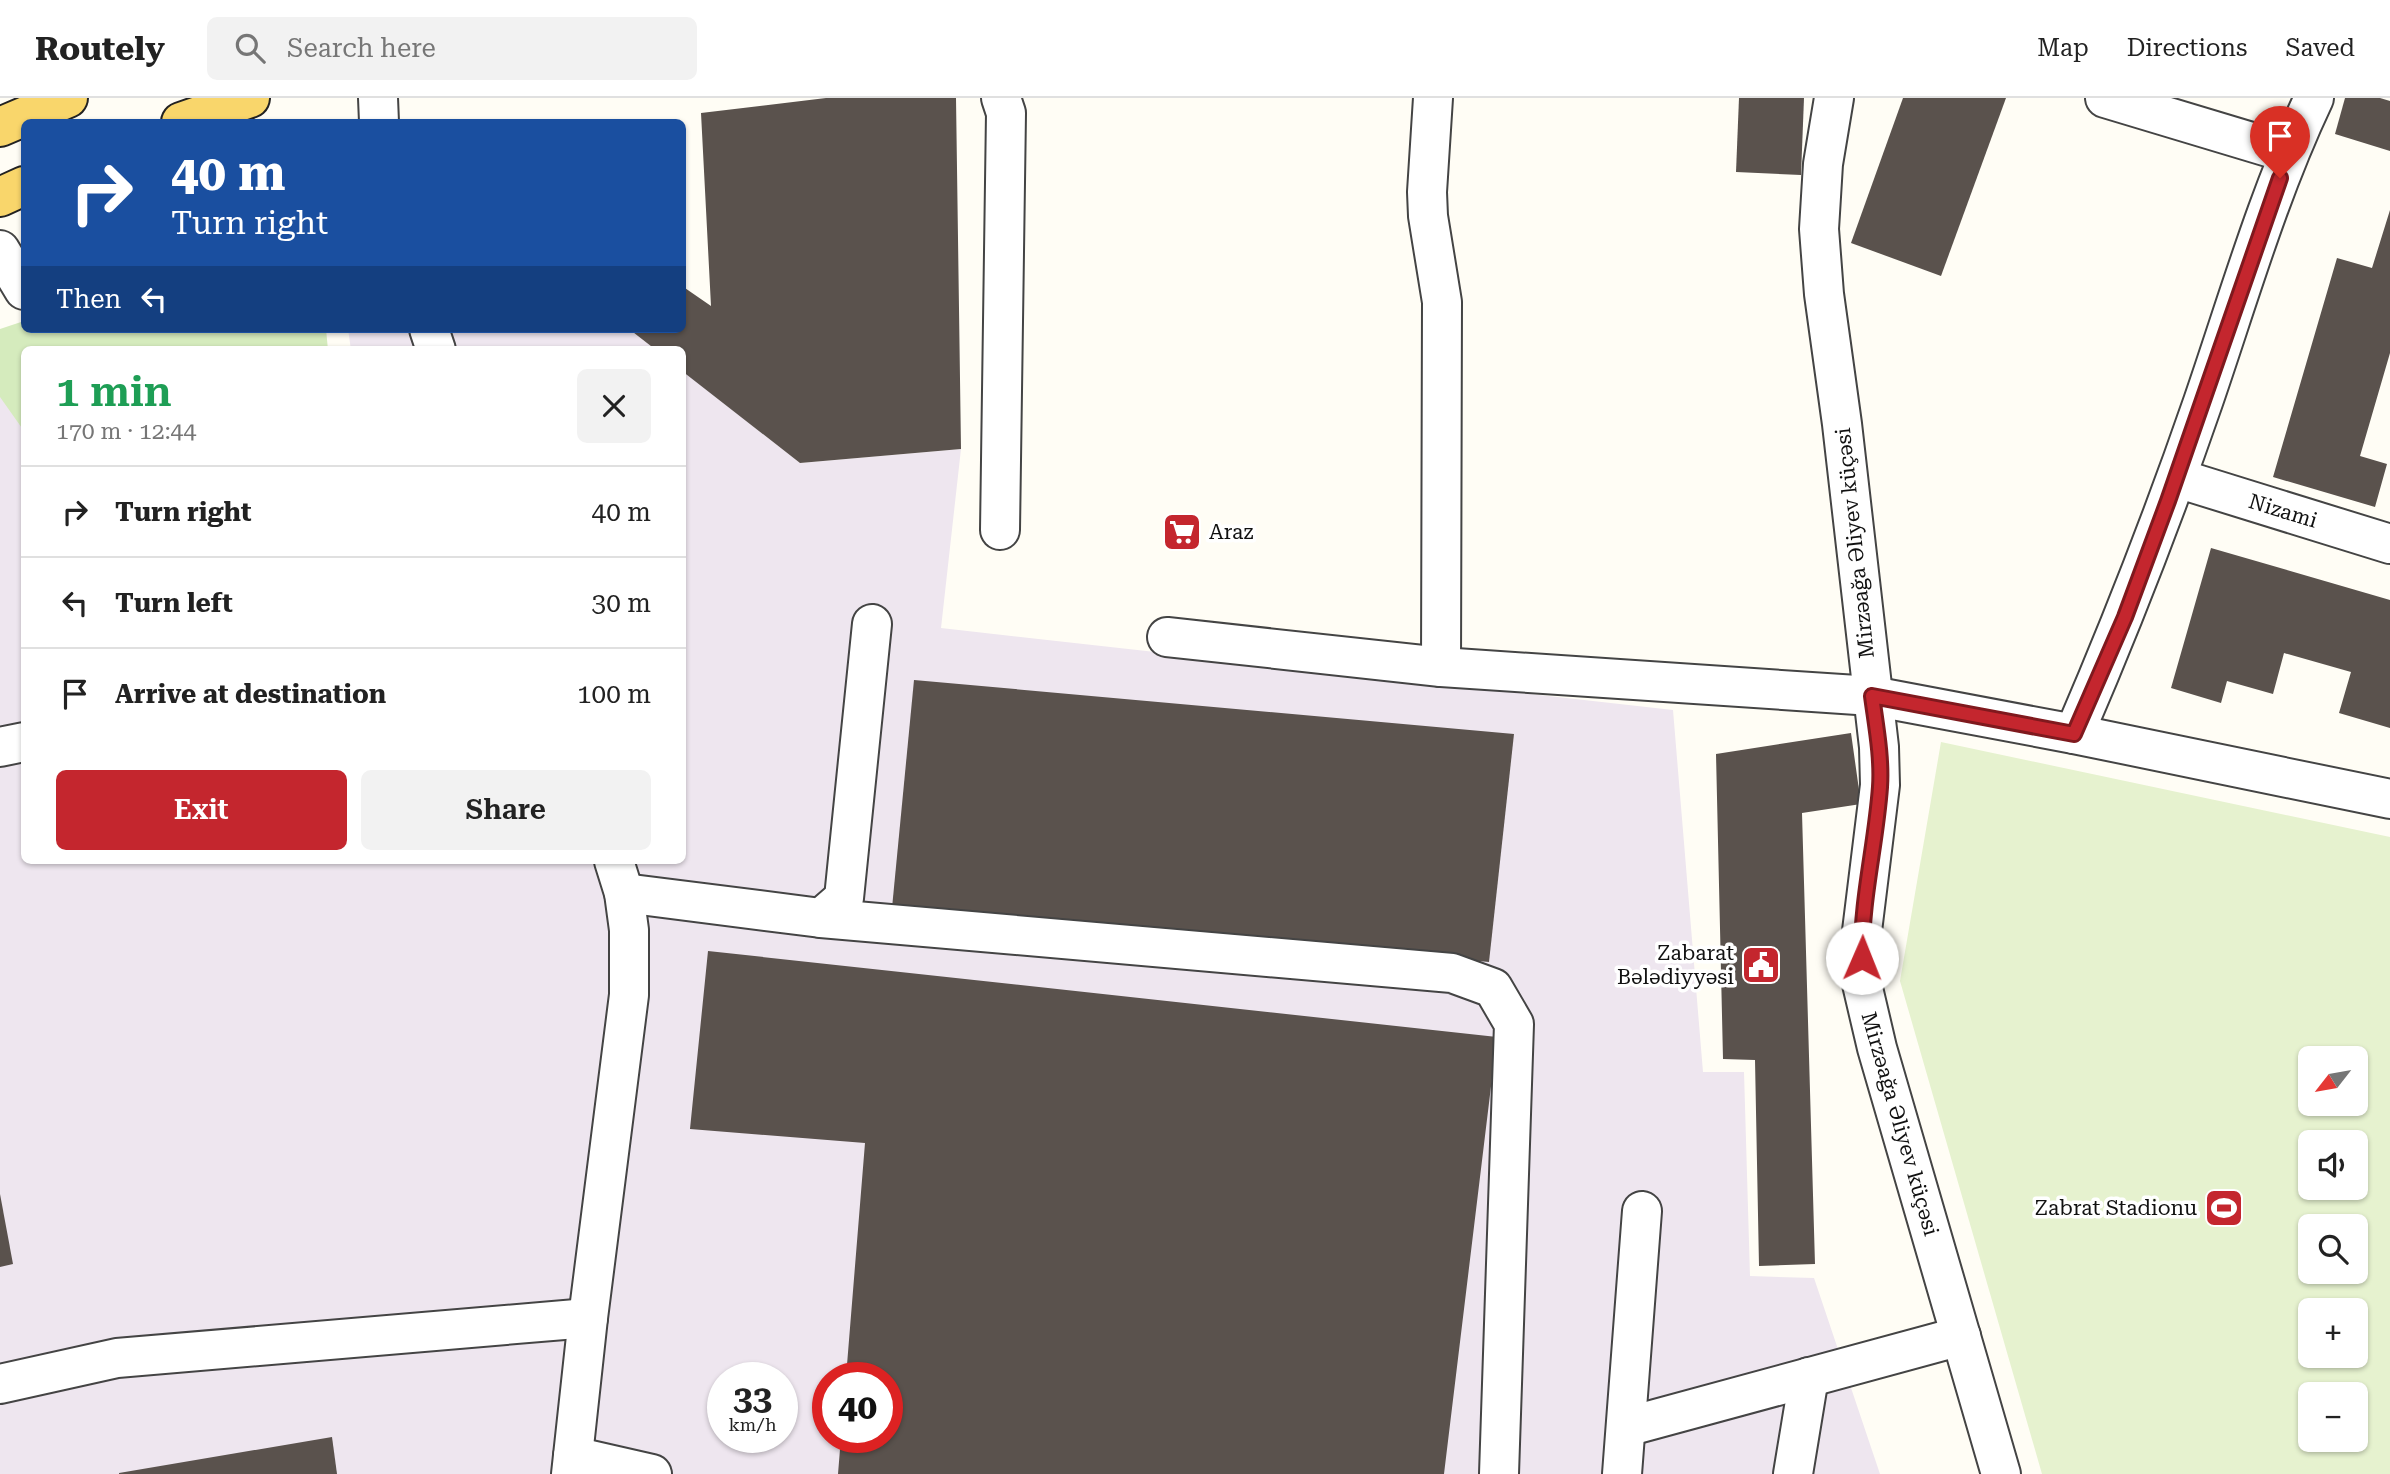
<!DOCTYPE html>
<html lang="en">
<head>
<meta charset="utf-8">
<style>
  body { margin:0; font-family:"Roboto Serif",serif; background:#f2f2f2; color:#222; height:100vh; display:flex; flex-direction:column; font-size:26px; white-space:nowrap }
  * { box-sizing:border-box; margin:0 }
  p { font-size:23px; color:#767676 }
  .icon { flex:none; width:38px; height:38px; fill:none; stroke:currentColor; stroke-width:2; stroke-linecap:round; stroke-linejoin:round }
  .map { position:relative; flex:1; overflow:hidden }
  .drawer { position:absolute; left:21px; top:248px; width:665px; height:518px; display:flex; flex-direction:column; background:#fff; border-radius:10px; box-shadow:0 2px 5px #0004 }
  .drawer>* { flex:none }
  .guide { position:absolute; left:21px; top:21px; width:665px; height:214px; border-radius:10px; box-shadow:0 2px 5px #0004; background:#1a4fa0; color:#fff; overflow:hidden }
  .needle { width:46px; rotate:239deg }
  .fabs { position:absolute; left:2298px; top:948px; display:grid; gap:14px }
  .fabs a { display:grid; place-items:center; width:70px; height:70px; border-radius:10px; background:#fff; box-shadow:0 2px 5px #0004; font-size:35px }
  .speed { position:absolute; left:707px; top:1264px; display:flex; gap:14px; font-size:35px; font-weight:700; text-align:center }
  .speed>* { display:grid; place-content:center; width:91px; height:91px; border-radius:50%; background:#fff; box-shadow:0 2px 5px #0004; line-height:1 }
  .speed small { font-size:18px; font-weight:400 }
  .speed .limit { border:10px solid #d22; background:#fff; color:#111 }
  .pin { position:absolute; display:grid; place-items:center; width:60px; height:60px; color:#fff; margin:-72px -30px; border-radius:50% 50% 50% 0; rotate:-45deg; box-shadow:0 0 7px #0007 }
  .pin .icon { rotate:45deg }
  .me { position:absolute; width:77px; margin:-38px; rotate:1deg; stroke-linejoin:round; filter:drop-shadow(0 0 5px #0008) }
  .turn { display:flex; align-items:center; gap:24px; height:147px; padding:0 35px; font-size:32px }
  .turn .icon { width:91px; height:91px; stroke-width:2.5 }
  .turn b { display:block; font-size:49px; line-height:60px }
  .then { display:flex; align-items:center; height:66px; padding:0 35px; background:#0003; gap:14px; font-size:26px }
  .round { display:grid; place-items:center; flex:none; width:74px; height:74px; border-radius:10px; background:#f2f2f2 }
  .headline { display:flex; align-items:center; justify-content:space-between; height:119px; padding:0 35px }
  h1 { font-size:42px; font-weight:600; line-height:52px; color:#1e9e55 }
  .primary-button { display:flex; gap:14px; margin-top:auto; padding:14px 35px }
  .primary-button a { flex:1; height:80px; border-radius:10px; background:#c4262e; color:#fff; font-size:28px; font-weight:600; line-height:80px; text-align:center }
  .primary-button a+a { background:#f2f2f2; color:#222 }
  ul { padding:0; list-style:none }
  li { display:flex; align-items:center; gap:21px; height:91px; padding:0 35px; border-top:2px solid #e0e0e0 }
  li div { flex:1 }
  li b { display:block; font-size:26px }
  li em { font-style:normal }
  header { display:flex; align-items:center; gap:42px; box-sizing:border-box; height:98px; padding:0 35px; background:#fff; border-bottom:2px solid #e0e0e0 }
  header strong { font-size:33px }
  nav { display:flex; gap:38px; margin-inline-start:auto; font-size:24px }
  .search { width:490px; height:63px; background:#f2f2f2; display:flex; align-items:center; gap:18px; box-sizing:border-box; padding:0 24px; border-radius:10px; color:#767676; font-size:26px }
  .map>svg:first-child { display:block }
</style>
</head>
<body>
<header>
<strong>Routely</strong>
<div class="search"><svg class="icon" aria-label="search" viewBox="0 0 24 24"><circle cx="10" cy="10" r="6"/><path d="M15 15l6 6"/></svg>Search here</div>
<nav><a>Map</a><a>Directions</a><a>Saved</a></nav>
</header>
<div class="map">
<svg width="2390" height="1376" viewBox="0 0 2390 1376">
  <rect width="100%" height="100%" fill="#fffdf5"/>
  <g fill="#eee6ef" fill-rule="evenodd">
    <path d="M348 231H629L656 252H351Z"/>
    <path d="M0 244 24 268V763H682L683 273 800 365 961 351 941 530 1673 612 1703 974H1744L1750 1178 1814 1180 1880 1376H0ZM723 1279H782V1339H723ZM828 1279H887V1339H828Z"/>
  </g>
  <path fill="#d5ebbd" d="M24 223V231H326L328 252H24V333L0 299V231Z"/>
  <path fill="#e6f2cf" fill-rule="evenodd" d="M1941 644 2390 739V1376H2042L1900 883ZM2310 961H2356V1006H2310ZM2310 1045H2356V1090H2310ZM2310 1129H2356V1174H2310ZM2310 1213H2356V1258H2310ZM2310 1297H2356V1342H2310Z"/>
  <g fill="#5a524d">
    <path d="M826 0H956L961 351 800 365 682 273V252H656L629 231H682V188L711 208 701 15Z"/>
    <path d="M1739 0H1804L1801 77 1736 74Z"/>
    <path d="M1903 0H2006L1941 178 1851 145Z"/>
    <path d="M2345 0H2380L2390 3V53L2335 36Z"/>
    <path d="M2390 112V255L2360 358 2387 366 2375 409 2273 379 2337 160 2372 170Z"/>
    <path d="M2211 450 2390 502V630L2339 615 2351 574 2284 555 2273 596 2227 583 2221 605 2171 590Z"/>
    <path d="M914 582 1514 636 1489 864 892 810Z"/>
    <path d="M1851 635 1861 706 1802 715 1815 1166 1759 1168 1755 962 1723 961 1716 656Z"/>
    <path d="M708 853 1497 939 1444 1376H838L841 1339H887V1279H846L865 1045 690 1031Z"/>
    <path d="M0 1096 13 1166 0 1169Z"/>
    <path d="M332 1339 337 1376H119V1375Z"/>
  </g>
  <g fill="none" stroke-linecap="round" stroke-linejoin="round">
    <defs>
      <g id="minor">
        <path d="M378 0 379 24"/>
        <path d="M1433 0 1427 94 1428 118 1442 204 1441 569"/>
        <path d="M1834 0 1823 66 1819 131 1824 196 1842 326 1879 649 1880 687 1862 833V886L1877 950 2001 1376"/>
        <path d="M2105 0 2288 55"/>
        <path d="M0 152 24 192"/>
        <path d="M429 231 436 252"/>
        <path d="M2177 380 2390 446"/>
        <path d="M1000 432 1006 15 1001 0"/>
        <path d="M1167 539 1441 569 1872 598 2074 636 2390 701"/>
        <path d="M2074 636C2121 527 2164 417 2203 304 2238 202 2268 97 2314 0"/>
        <path d="M0 649 24 644"/>
        <path d="M624 795 821 820 844 800 872 526"/>
        <path d="M821 820 1452 875 1493 890 1514 926 1499 1376"/>
        <path d="M0 1286 117 1260 588 1220"/>
        <path d="M1626 1329 1961 1238"/>
        <path d="M573 1358 652 1376"/>
        <path d="M571 1376 588 1220 629 897V832L624 795 614 763"/>
        <path d="M1622 1376 1642 1113"/>
        <path d="M1793 1376 1809 1279"/>
      </g>
      <g id="major">
        <path d="M181 24 250 0"/>
        <path d="M0 29 68 0"/>
        <path d="M0 99 24 88"/>
      </g>
    </defs>
    <use href="#minor" stroke="#444" stroke-width="42"/>
    <use href="#major" stroke="#222" stroke-width="42"/>
    <use href="#minor" stroke="#fff" stroke-width="38"/>
    <use href="#major" stroke="#f9d66b" stroke-width="38"/>
  </g>
  <g fill="none" stroke-linecap="round" stroke-linejoin="round">
    <defs>
      <path id="route" d="M1862 860C1861 802 1876 746 1880 689 1882 659 1876 628 1872 598L2074 636 2125 519 2168 403 2280 80"/>
    </defs>
    <use href="#route" stroke="#7f191e" stroke-width="18"/>
    <use href="#route" stroke="#c4262e" stroke-width="12"/>
  </g>
  <defs>
    <symbol id="supermarket-square" viewBox="-11 -11 22 22"><rect x="-9" y="-9" width="18" height="18" rx="4" fill="#c4262e" stroke="#fff"/><path d="M-6-5.5h2.5l.6 2H6L4.5 2H-2.5L-4.4-4H-6ZM-1.5 3.2a1.3 1.3 0 1 0 .1 0ZM3 3.2a1.3 1.3 0 1 0 .1 0Z" fill="#fff"/></symbol>
    <symbol id="civic-square" viewBox="-11 -11 22 22"><rect x="-9" y="-9" width="18" height="18" rx="4" fill="#c4262e" stroke="#fff"/><path d="M-.6-6.5H3V-4.5H.6V-3L4-1V1h2V6H-6V1h2V-1L-.6-3ZM-1.2 2.5V6h2.4V2.5Z" fill="#fff"/></symbol>
    <symbol id="stadium-square" viewBox="-11 -11 22 22"><rect x="-9" y="-9" width="18" height="18" rx="4" fill="#c4262e" stroke="#fff"/><path d="M0-5a6.5 5 0 1 0 0 10a6.5 5 0 1 0 0-10ZM-3.5-1.8h7v3.6h-7Z" fill="#fff"/></symbol>
  </defs>
  <g fill-rule="evenodd">
    <use href="#supermarket-square" x="1160" y="412" width="44" height="44"/>
    <use href="#civic-square" x="1739" y="845" width="44" height="44"/>
    <use href="#stadium-square" x="2202" y="1088" width="44" height="44"/>
  </g>
  <g text-anchor="middle" dominant-baseline="central" stroke-width="7" stroke-linejoin="round" paint-order="stroke">
    <g font-size="21" fill="#111" stroke="#fff">
      <text transform="translate(2283 413) rotate(17)">Nizami</text>
      <text transform="translate(1855 445) rotate(-96)">Mirzəağa Əliyev küçəsi</text>
      <text transform="translate(1900 1026) rotate(74)">Mirzəağa Əliyev küçəsi</text>
    </g>
    <g font-size="21" fill="#111" stroke="#fff" text-anchor="end">
      <text x="1209" y="434" text-anchor="start">Araz</text>
      <text x="1734" y="855">Zabarat<tspan x="1734" dy="24">Bələdiyyəsi</tspan></text>
      <text x="2197" y="1110">Zabrat Stadionu</text>
    </g>
  </g>
</svg>
<div class="fabs">
<a><svg class="needle" viewBox="-14 -14 28 28"><path d="M0-13l5 13h-10z" fill="#e53935"/><path d="M0 13l5-13h-10z" fill="#767676"/></svg></a>
<a><svg class="icon" aria-label="sound" viewBox="0 0 24 24"><path d="M4 9h4l5-4v14l-5-4H4zM17 9q2 3 0 6"/></svg></a>
<a><svg class="icon" aria-label="search" viewBox="0 0 24 24"><circle cx="10" cy="10" r="6"/><path d="M15 15l6 6"/></svg></a>
<a>+</a>
<a>−</a>
</div>
<div class="speed"><div>33<small>km/h</small></div><div class="limit">40</div></div>
<div class="pin" style="left:2280px;top:80px;background:#d93025"><svg class="icon" aria-label="arrive" viewBox="0 0 24 24"><path d="M6 21V4h12l-3 4 3 4H6"/></svg></div>
<svg class="me" style="left:1862px;top:860px" viewBox="-20 -20 40 40"><circle r="19" fill="#fff"/><path d="M0-13L10 11 0 6-10 11z" fill="#c4262e"/></svg>
<div class="guide">
<div class="turn"><svg class="icon" aria-label="right" viewBox="0 0 24 24"><path d="M7 20v-9h11M14 6l5 5-5 5"/></svg><div><b>40 m</b>Turn right</div></div>
<div class="then">Then<svg class="icon" aria-label="left" viewBox="0 0 24 24"><path d="M17 20v-9H6M10 6l-5 5 5 5"/></svg></div>
</div>
<section class="drawer">
<div class="headline"><div><h1>1 min</h1><p>170 m · 12:44</p></div><a class="round"><svg class="icon" aria-label="close" viewBox="0 0 24 24"><path d="M6 6l12 12M18 6L6 18"/></svg></a></div>
<ul>
<li><svg class="icon" aria-label="right" viewBox="0 0 24 24"><path d="M7 20v-9h11M14 6l5 5-5 5"/></svg><div><b>Turn right</b></div><em>40 m</em></li>
<li><svg class="icon" aria-label="left" viewBox="0 0 24 24"><path d="M17 20v-9H6M10 6l-5 5 5 5"/></svg><div><b>Turn left</b></div><em>30 m</em></li>
<li><svg class="icon" aria-label="arrive" viewBox="0 0 24 24"><path d="M6 21V4h12l-3 4 3 4H6"/></svg><div><b>Arrive at destination</b></div><em>100 m</em></li>
</ul>
<div class="primary-button"><a>Exit</a><a>Share</a></div>
</section>
</div>
</body>
</html>
